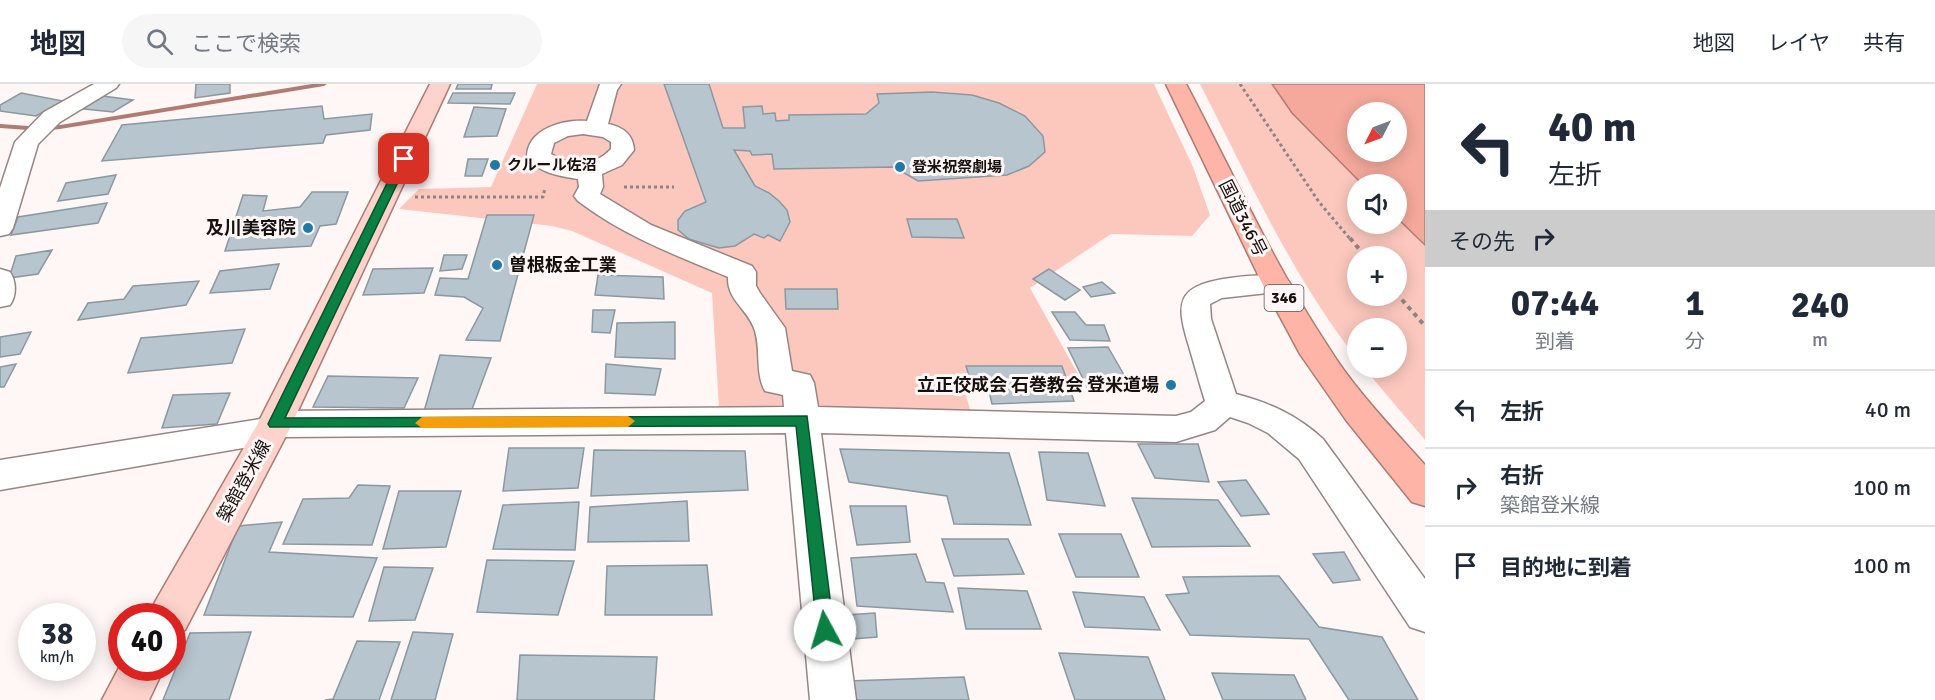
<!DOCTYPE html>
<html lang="ja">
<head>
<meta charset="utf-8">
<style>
  body { margin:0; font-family:Signika,"Noto Sans JP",sans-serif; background:#f6f6f7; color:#1f2937; height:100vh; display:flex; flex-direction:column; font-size:22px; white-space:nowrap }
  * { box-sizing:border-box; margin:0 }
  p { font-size:20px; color:#747a83 }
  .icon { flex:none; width:33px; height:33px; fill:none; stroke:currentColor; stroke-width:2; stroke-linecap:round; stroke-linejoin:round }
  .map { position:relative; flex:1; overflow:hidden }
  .panel { display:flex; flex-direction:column; background:#fff; width:510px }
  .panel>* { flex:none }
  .guide { background:#fff; color:#1f2937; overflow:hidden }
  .needle { width:39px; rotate:228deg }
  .fabs { position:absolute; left:1347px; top:18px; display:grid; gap:12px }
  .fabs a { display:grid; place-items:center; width:60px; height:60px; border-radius:50%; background:#fff; box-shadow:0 3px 15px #0003; font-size:30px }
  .speed { position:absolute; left:18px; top:519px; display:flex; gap:12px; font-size:30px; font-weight:700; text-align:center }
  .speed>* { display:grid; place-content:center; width:78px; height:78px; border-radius:50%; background:#fff; box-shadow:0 3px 15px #0003; line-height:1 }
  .speed small { font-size:15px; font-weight:400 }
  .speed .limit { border:9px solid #d22; background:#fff; color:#111 }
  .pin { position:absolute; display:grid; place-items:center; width:51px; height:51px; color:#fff; margin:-26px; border-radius:12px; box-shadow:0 3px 9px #0006 }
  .me { position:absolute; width:66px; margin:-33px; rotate:354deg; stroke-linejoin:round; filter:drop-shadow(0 0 4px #0008) }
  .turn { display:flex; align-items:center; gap:21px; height:126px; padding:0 24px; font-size:27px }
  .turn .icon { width:78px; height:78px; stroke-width:2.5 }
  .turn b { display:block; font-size:42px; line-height:51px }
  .then { display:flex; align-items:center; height:57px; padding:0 24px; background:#0003; gap:12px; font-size:22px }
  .eta { display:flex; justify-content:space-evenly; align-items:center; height:102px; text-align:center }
  .eta b { font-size:36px; font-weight:700; line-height:42px }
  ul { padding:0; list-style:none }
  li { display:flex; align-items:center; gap:18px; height:78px; padding:0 24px; border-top:2px solid #e0e1e3 }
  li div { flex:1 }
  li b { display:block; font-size:22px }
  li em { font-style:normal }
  header { display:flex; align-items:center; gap:36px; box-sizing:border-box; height:84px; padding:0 30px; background:#fff; border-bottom:2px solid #e0e1e3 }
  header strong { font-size:28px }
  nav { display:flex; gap:33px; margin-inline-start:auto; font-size:21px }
  .search { width:420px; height:54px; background:#f6f6f7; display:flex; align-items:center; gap:15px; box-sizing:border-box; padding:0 21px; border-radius:33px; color:#747a83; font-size:22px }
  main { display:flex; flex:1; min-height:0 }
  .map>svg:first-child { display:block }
</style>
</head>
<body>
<header>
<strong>地図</strong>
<div class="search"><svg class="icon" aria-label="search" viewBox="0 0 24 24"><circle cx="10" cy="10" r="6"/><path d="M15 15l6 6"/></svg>ここで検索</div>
<nav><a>地図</a><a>レイヤ</a><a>共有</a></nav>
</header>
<main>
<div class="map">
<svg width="1425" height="616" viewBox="0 0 1425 616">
  <rect width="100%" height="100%" fill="#fef7f6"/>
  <g fill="#fcc8be" fill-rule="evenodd">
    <path d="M537 0H1154L1193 83 1210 131 1192 152 1111 150 1030 204 1079 292H960L974 338 720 340 712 209 572 147 552 142 399 125 419 105 491 103Z"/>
    <path d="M1200 0H1272L1292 29 1362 100H1358V140H1396L1397 134 1425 161V356L1364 284H1396V244H1358L1357 275C1292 192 1248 94 1200 0ZM1358 172H1396V212H1358Z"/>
  </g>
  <path fill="#f4a99c" stroke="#b17b72" stroke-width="1.5" fill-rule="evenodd" d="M1272 0H1425V161L1397 134 1396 100H1362L1292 29ZM1358 28H1396V68H1358Z"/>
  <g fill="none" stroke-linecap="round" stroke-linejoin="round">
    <path fill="#b17b72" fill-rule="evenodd" d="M312 0H327L324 2 60 45 42 47 0 44V40L42 43 60 41Z"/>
  </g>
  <g fill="#b7c5ce" stroke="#8b98a0" stroke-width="1.5">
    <path d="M196 0H230V9L195 14Z"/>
    <path d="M458 0H492L491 5H456Z"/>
    <path d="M664 0H709L723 44H745L743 23 762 22 763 30 775 29 776 37 789 36V31L866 30 879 19 877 10 932 8 972 11 999 19 1025 32 1043 52 1045 68 1029 82 1007 91 918 97 894 83 774 85 772 70 752 71 750 67 734 66 755 102 769 109 779 117 787 126 790 138 780 157 768 151 764 154 754 150 735 162 719 164 689 155 678 146V136L685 127 706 118Z"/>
    <path d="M21 9 63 17 36 32 0 27V21Z"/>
    <path d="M453 9H515L510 20 448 19Z"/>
    <path d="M95 11 133 16 113 28 74 24Z"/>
    <path d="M322 22 324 35 372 30 370 46 326 51 323 59 102 77 122 41Z"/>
    <path d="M474 23 506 25 497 52 464 53Z"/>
    <path d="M468 75H488L482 92H465Z"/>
    <path d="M116 91 108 110 58 117 66 99Z"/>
    <path d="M312 108H348L336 140 320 142 311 162 225 167 243 111 267 112 263 127 300 123Z"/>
    <path d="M107 119 98 139 11 151 18 133Z"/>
    <path d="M487 131H534L500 257 466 256 483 224 464 213 435 211 440 194 468 195Z"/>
    <path d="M907 135H957L964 154 912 153Z"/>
    <path d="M52 166 38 190 9 194 16 172Z"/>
    <path d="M444 171H467L462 185 440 187Z"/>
    <path d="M279 180 270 205 210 209 220 187Z"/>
    <path d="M433 184 424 209 363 211 373 185Z"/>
    <path d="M1049 185 1080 206 1065 216 1033 195Z"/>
    <path d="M598 191 663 193 664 215 595 211Z"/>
    <path d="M199 197 186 221 78 236 88 219 124 215 133 202Z"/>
    <path d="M1102 198 1115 209 1091 213 1083 203Z"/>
    <path d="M785 205H837L838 225H786Z"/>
    <path d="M593 226H615L610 249 592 248Z"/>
    <path d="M1052 228H1075L1086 241H1104L1110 257 1070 256Z"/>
    <path d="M675 238V275L615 273 617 239Z"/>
    <path d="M245 245 232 279 128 289 141 254Z"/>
    <path d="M31 248 20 270 0 273V253Z"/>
    <path d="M1108 263 1131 303 1088 305 1068 264Z"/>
    <path d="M440 271 491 274 471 328 423 331Z"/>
    <path d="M16 280 4 303H0V283Z"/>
    <path d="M606 280 661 285 655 311 605 309Z"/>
    <path d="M966 282H1062L1074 317 992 320 989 307 973 305Z"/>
    <path d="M328 292 418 294 404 324 313 323Z"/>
    <path d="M230 309 217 340 162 344 173 311Z"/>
    <path d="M1138 360H1198L1209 398 1155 394Z"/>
    <path d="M509 364H584L578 404 503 407Z"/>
    <path d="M840 365 1009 369 1031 441 954 440 947 412 849 398Z"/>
    <path d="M594 366 745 367 748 406 591 412Z"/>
    <path d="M1039 368 1088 369 1105 422 1047 416Z"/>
    <path d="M1246 396 1269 430 1241 432 1218 398Z"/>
    <path d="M358 401 390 402 372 461 283 460 303 415 349 414Z"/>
    <path d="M399 407H461L446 463 383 465Z"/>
    <path d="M1132 414 1218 416 1250 462 1152 463Z"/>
    <path d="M687 417 689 457 588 458 590 423Z"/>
    <path d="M579 418 575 466 493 465 503 421Z"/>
    <path d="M850 422H906L910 458 857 461Z"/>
    <path d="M282 438 269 468 377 474 353 533 204 531 238 442Z"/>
    <path d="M1059 450H1121L1139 493H1076Z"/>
    <path d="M942 455H1008L1024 490 954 492Z"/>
    <path d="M1344 468 1360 496 1333 499 1313 470Z"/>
    <path d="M916 470 926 498 944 499 953 528 857 522 851 474Z"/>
    <path d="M487 476 574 477 558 531 477 528Z"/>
    <path d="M707 481 712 531H605L607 482Z"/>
    <path d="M384 483 433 484 415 536 369 537Z"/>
    <path d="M1279 492 1319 543 1382 553 1418 616H1349L1309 555 1190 551 1166 511 1189 509 1183 493Z"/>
    <path d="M958 504 1027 507 1041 545H966Z"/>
    <path d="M1073 508 1144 513 1160 546 1085 543Z"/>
    <path d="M875 529 877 553 853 555 846 531Z"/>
    <path d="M251 548 229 616H163L190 549Z"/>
    <path d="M413 548 453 550 435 616H391Z"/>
    <path d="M357 557 400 558 379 616H325L333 615Z"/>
    <path d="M1059 569 1148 573 1165 616H1075Z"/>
    <path d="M520 571 657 573 654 616H517Z"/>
    <path d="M1212 589 1294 591 1306 616H1223Z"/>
    <path d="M964 593 969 616H852L848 597Z"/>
  </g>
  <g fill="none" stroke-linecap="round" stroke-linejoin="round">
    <defs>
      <g id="minor">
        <path d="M94 0H119L116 4 60 38 38 60 13 144 9 150 0 152V104L15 58 44 28Z"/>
        <path d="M600 0H621L617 6 608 40C623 43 633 50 634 66L622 81 602 90 603 103 600 110 651 141 752 182 756 188V202L760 209 785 244 792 287 810 291 814 299 818 323 1176 332 1191 328 1205 317C1199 298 1194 279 1188 259 1176 219 1177 203 1223 195 1243 192 1267 189 1287 195L1291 201 1287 207 1222 214 1210 220 1211 235 1236 310C1270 319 1297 331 1323 355L1425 495V548L1410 543 1299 375 1268 349 1248 339 1230 333 1215 346 1176 358 821 349 856 616H810L786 349 285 353 272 359 0 406V376L261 335 263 331 275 327 784 323 783 311 765 307C755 289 761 267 755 247 749 226 727 217 728 193 675 171 624 152 578 117L574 112 579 103 578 95C560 92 538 89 527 73 527 45 563 35 587 37ZM583 50 603 53 611 58V65C593 84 571 82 551 70L554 59 568 52Z"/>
        <path d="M0 185 10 188C16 197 17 211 10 221L0 223Z"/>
      </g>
      <g id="major">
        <path d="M430 0H450L289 346 185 546 172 550V532H149L155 518 257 341Z"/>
        <path d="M122 578V584H164L149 616H102Z"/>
      </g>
      <path id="highway" d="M1166 0H1186C1232 87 1273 179 1327 261 1354 305 1391 343 1425 381V422L1412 418 1346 336 1300 270 1263 201Z"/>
    </defs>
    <use href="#minor" stroke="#968683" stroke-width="3"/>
    <use href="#major" stroke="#ad7b72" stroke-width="3"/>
    <use href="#highway" stroke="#ad7b72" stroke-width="3"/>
    <g stroke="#8b8584" stroke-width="3" stroke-dasharray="3 3" stroke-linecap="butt">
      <path d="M1240 0 1319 118 1351 156"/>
      <path d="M624 103H674"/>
      <path d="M415 113H543L545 104"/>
    </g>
    <g stroke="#8b8584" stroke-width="4" stroke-dasharray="4.5 4.5" stroke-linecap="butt">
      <path d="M1350 154 1365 172"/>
      <path d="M1396 209 1425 242"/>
    </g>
    <use href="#minor" fill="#fff" fill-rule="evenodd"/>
    <use href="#major" fill="#fed3cb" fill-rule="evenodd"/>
    <use href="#highway" fill="#feb5a8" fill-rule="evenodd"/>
  </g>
  <path fill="#0b8043" stroke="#07532c" stroke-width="1.5" d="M400 73 409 75 285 334 807 332 834 546 832 552 825 554 819 552 817 546 796 342 270 343 268 340Z"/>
  <path fill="#f59e0b" d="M628 332 635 337 628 343 422 344 415 339 422 333Z"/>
  <g fill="#2078a7" stroke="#fef7f6" stroke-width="2">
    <circle cx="495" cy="81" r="6"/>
    <circle cx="900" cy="83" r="6"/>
    <circle cx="308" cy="144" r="6"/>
    <circle cx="497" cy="181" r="6"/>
    <circle cx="1171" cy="301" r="6"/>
  </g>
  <g text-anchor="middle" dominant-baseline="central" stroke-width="6" stroke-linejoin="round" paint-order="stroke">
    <g font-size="15" font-weight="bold" fill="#16100f" stroke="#fef7f6" text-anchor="start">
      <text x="507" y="81">クルール佐沼</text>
      <text x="912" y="83">登米祝祭劇場</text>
    </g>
    <rect fill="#fef7f6" stroke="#5c5554" stroke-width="1.5" x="1264.5" y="201" width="39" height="26" rx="4.5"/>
    <g font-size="16" font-weight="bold" fill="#16100f">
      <text x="1284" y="214">346</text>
    </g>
    <g font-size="18" fill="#16100f" stroke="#fef7f6">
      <text transform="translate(1243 134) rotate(63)">国道346号</text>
      <text transform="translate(244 397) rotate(-61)">築館登米線</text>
    </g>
    <g font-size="18" font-weight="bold" fill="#16100f" stroke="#fef7f6" text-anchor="end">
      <text x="296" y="144">及川美容院</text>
      <text x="509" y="181" text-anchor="start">曽根板金工業</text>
      <text x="1159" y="301">立正佼成会 石巻教会 登米道場</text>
    </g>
  </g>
</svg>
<div class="fabs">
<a><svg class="needle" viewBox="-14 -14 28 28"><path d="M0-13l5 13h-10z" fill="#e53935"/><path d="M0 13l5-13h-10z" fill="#747a83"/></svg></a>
<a><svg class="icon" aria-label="sound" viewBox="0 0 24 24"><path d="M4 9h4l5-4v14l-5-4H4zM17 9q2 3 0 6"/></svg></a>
<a>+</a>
<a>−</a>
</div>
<div class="speed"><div>38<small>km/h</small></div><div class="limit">40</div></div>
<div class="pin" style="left:404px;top:75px;background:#d93025"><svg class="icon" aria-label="arrive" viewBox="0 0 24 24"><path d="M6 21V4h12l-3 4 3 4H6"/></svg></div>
<svg class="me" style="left:825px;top:546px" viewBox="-20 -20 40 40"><circle r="19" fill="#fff"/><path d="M0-13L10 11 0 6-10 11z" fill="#0b8043"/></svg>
</div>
<section class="panel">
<div class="guide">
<div class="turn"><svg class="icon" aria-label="left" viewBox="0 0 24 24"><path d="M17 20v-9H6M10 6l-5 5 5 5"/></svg><div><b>40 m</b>左折</div></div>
<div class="then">その先<svg class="icon" aria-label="right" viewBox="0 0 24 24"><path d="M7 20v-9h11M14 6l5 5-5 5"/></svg></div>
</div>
<div class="eta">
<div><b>07:44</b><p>到着</p></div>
<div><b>1</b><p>分</p></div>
<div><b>240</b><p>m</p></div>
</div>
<ul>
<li><svg class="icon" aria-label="left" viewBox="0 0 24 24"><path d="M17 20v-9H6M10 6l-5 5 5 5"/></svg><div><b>左折</b></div><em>40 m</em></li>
<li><svg class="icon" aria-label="right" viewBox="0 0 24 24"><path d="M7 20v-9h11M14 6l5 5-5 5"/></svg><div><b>右折</b><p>築館登米線</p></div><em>100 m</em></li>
<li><svg class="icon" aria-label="arrive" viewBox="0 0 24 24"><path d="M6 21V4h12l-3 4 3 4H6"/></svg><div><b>目的地に到着</b></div><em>100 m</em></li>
</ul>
</section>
</main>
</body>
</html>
